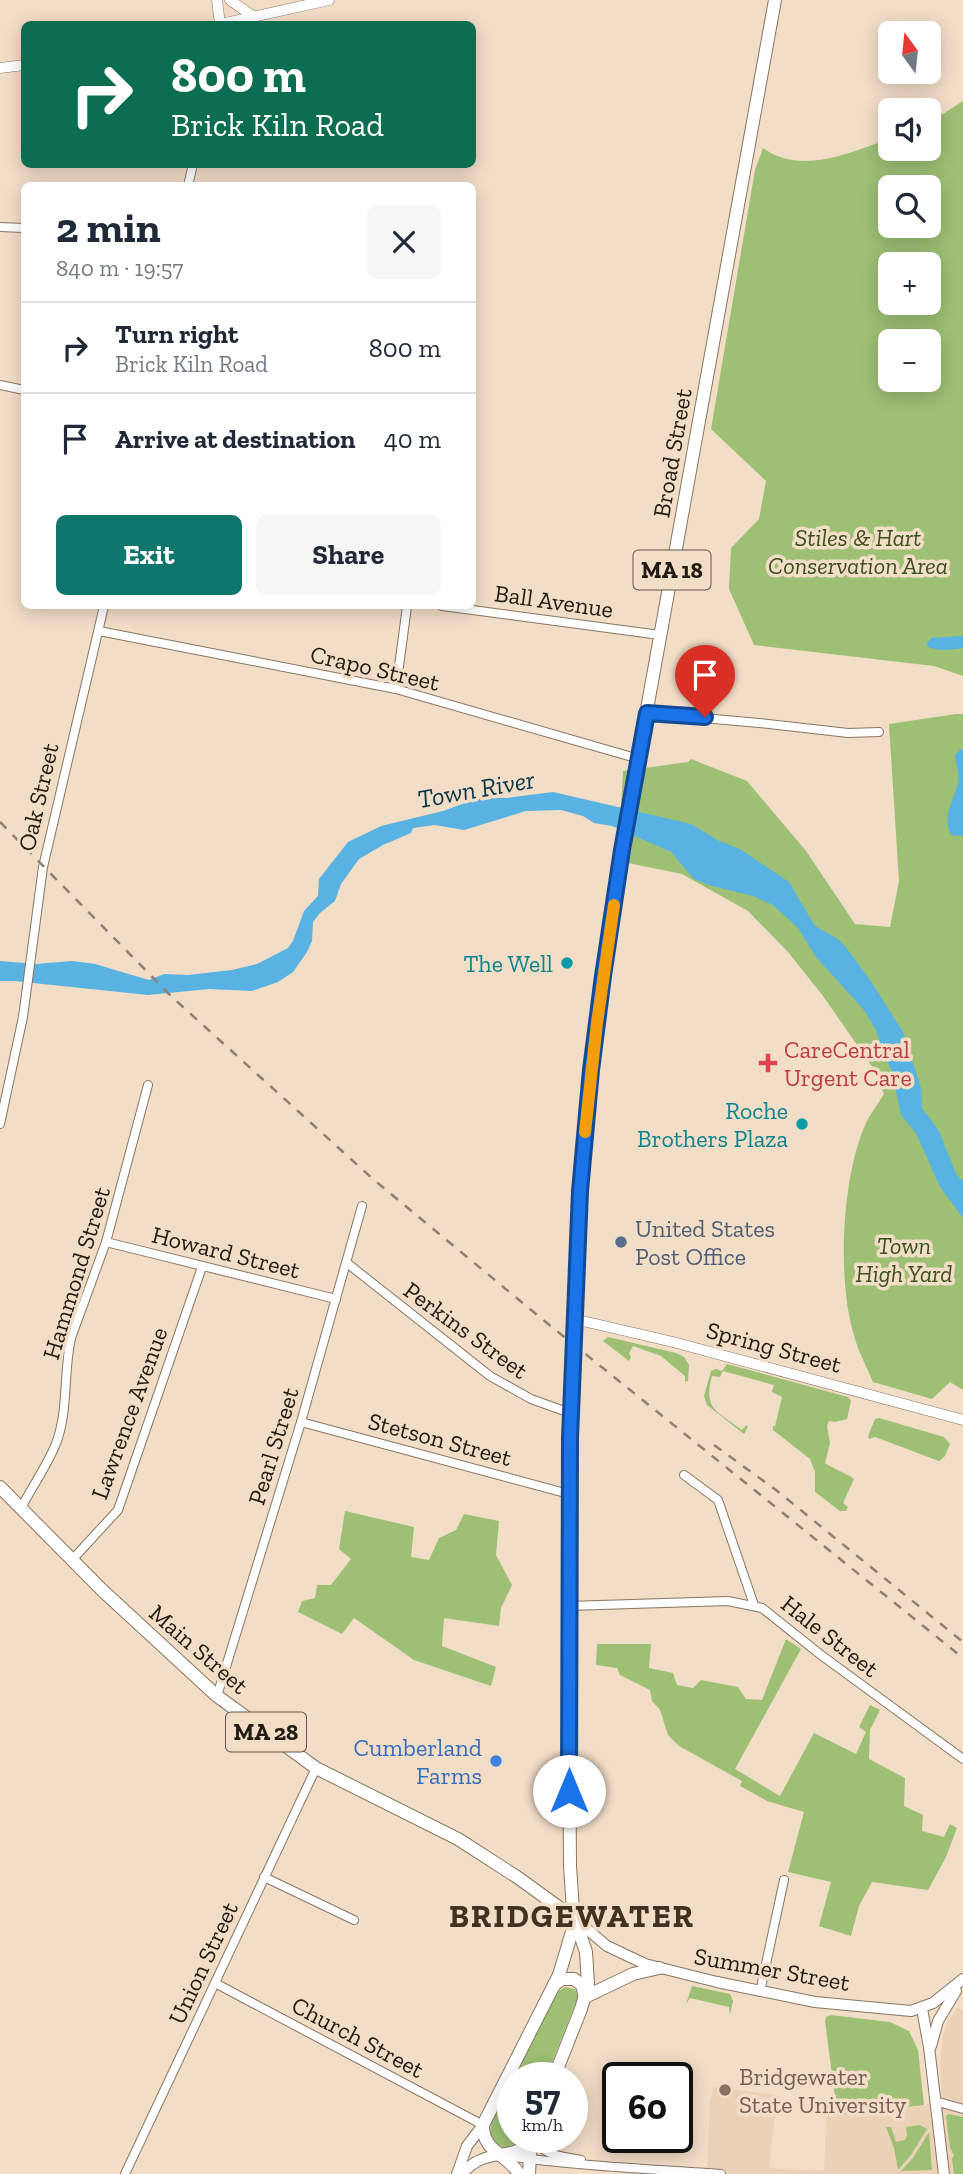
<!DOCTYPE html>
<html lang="en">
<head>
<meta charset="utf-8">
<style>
  body { margin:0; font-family:"Zilla Slab",serif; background:#f6f6f7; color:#1f2937; height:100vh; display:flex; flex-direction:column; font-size:26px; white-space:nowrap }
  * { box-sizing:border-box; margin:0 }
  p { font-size:23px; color:#747a83 }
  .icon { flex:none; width:38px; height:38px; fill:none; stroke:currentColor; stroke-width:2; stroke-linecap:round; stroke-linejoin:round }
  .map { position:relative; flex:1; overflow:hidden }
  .side { position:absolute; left:21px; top:182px; width:455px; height:427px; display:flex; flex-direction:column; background:#fff; border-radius:10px; box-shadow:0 4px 18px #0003 }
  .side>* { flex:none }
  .top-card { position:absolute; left:21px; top:21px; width:455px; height:147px; border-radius:10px; box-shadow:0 4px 18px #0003; background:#0b6e4f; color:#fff; overflow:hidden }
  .needle { width:46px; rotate:345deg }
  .buttons { position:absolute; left:878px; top:21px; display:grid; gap:14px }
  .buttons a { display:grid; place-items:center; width:63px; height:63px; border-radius:10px; background:#fff; box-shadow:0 4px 18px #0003; font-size:35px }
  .speed { position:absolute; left:497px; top:2062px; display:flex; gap:14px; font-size:35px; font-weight:700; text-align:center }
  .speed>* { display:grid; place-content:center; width:91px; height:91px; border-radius:50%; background:#fff; box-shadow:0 4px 18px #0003; line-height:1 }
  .speed small { font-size:18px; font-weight:400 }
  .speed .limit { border:4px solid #111; border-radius:10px; background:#fff; color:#111 }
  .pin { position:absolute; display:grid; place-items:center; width:60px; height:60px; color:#fff; margin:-72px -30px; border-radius:50% 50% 50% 0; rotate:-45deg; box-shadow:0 0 7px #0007 }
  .pin .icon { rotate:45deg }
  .me { position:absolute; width:77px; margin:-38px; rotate:0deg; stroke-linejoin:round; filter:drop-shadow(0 0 5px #0008) }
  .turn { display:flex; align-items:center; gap:24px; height:147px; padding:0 35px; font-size:32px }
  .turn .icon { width:91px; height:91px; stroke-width:2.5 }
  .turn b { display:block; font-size:49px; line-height:60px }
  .round { display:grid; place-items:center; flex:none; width:74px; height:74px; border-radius:10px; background:#f6f6f7 }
  .head { display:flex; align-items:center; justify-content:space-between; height:119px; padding:0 35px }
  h1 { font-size:42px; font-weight:800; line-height:52px }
  .button { display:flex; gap:14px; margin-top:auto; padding:14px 35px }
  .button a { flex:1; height:80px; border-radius:10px; background:#0f766e; color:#fff; font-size:28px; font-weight:800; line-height:80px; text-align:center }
  .button a+a { background:#f6f6f7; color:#1f2937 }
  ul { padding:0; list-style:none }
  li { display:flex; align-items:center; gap:21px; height:91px; padding:0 35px; border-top:2px solid #e0e1e3 }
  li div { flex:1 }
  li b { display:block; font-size:26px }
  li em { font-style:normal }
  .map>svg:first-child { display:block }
</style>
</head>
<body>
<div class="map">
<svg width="963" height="2174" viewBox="0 0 963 2174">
  <rect width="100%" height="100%" fill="#f2ddc7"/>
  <path fill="#ebd2b6" d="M957 2008 963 2010V2174H707L710 2100 714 2087 777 2095 769 2168 824 2171 826 2116 925 2106 942 2093 940 2061 943 2036 947 2023Z"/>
  <g fill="#9dc074" fill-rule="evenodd">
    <path d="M963 101V676L934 666 754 645 729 589 731 548 759 519 766 481 711 429 755 170 763 148C801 176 852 152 891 138V149H929V123ZM891 187H929V226H891ZM891 264H929V303H891ZM891 341H929V380H891Z"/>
    <path d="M956 714H963V1390L950 1382 932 1399 873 1382C866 1365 857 1349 853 1332 837 1276 842 1173 867 1121 872 1111 879 1103 884 1094L871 1065 823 996 788 952 748 911 682 874 618 861 623 771 688 762 691 759 747 781 806 851 855 924 890 927 899 881 889 724Z"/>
    <path d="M608 1337 676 1353 684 1357 689 1365 688 1381 685 1382V1376L661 1356 633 1346 629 1353 631 1357 629 1361 603 1341Z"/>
    <path d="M727 1364 848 1397 851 1401 847 1419 835 1422 829 1421 827 1426 830 1443 825 1463C835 1470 847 1473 854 1479L843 1503 848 1507 846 1511H840L815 1492V1472L810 1459 773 1430V1426H775L782 1397 772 1392 774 1385 723 1371 720 1377 712 1376C703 1410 717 1411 742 1430L746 1425 748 1427 744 1434 707 1405 704 1396 711 1371 716 1369 722 1371Z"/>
    <path d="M879 1418 944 1437 950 1444 945 1456 939 1461 875 1437 869 1439 868 1436 875 1419Z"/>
    <path d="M345 1511 414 1527 411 1557 429 1560 439 1538 456 1530 464 1514 499 1521 496 1555 512 1585 501 1608 499 1626 444 1618 442 1646 496 1667 491 1686 414 1660 354 1618 342 1634 298 1612 302 1601 315 1598 317 1585H331L351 1559 339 1549Z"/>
    <path d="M786 1639 801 1649 735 1769 780 1796 814 1733 856 1754 866 1732 859 1727 870 1705 880 1710 870 1730 869 1759 905 1778 904 1806 923 1815 922 1831 944 1837 950 1824 957 1828 946 1857 928 1890 872 1882 859 1906 851 1936 819 1926 831 1882 788 1872 804 1812 767 1801 740 1786 742 1781 679 1746 668 1735 660 1710 652 1701 650 1690 620 1675 617 1668 596 1665 597 1644H651L649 1668 673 1673 677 1685 693 1688 701 1680 738 1687 746 1699 762 1700Z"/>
    <path d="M692 1986 730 1994 733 2001 730 2015 729 2007 690 1998 686 2004Z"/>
    <path d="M565 1987 575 1989 578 1997 546 2077H513L557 1992Z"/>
    <path d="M831 2015 890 2022 909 2031 918 2050 924 2105 841 2115 837 2113 825 2021 826 2017Z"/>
    <path d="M513 2079V2137H522L517 2144 507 2149 492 2142C485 2121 503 2097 513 2079Z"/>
    <path d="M948 2114 963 2117V2174H954L952 2159 954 2155 950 2148 946 2116Z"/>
    <path d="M920 2125 927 2129 911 2155 898 2170 894 2148 886 2127H891L896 2142 905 2140 907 2136 906 2127Z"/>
    <path d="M929 2132 932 2170 901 2171 913 2158Z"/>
  </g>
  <g fill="#58b2e2">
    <path d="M963 636V648C950 650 936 652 926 645L931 638Z"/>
    <path d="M961 749 963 750V836L951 835C942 817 953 801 958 784 960 776 956 763 955 755Z"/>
    <path d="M553 792 691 824 719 841 740 849 789 882 815 926 838 939 845 946 872 983 903 1032 921 1088 922 1108 939 1131 956 1174 963 1181V1218L940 1187 916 1133 901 1115 891 1069 883 1054 876 1030 864 1010 816 957 798 928 773 905 753 896 712 886 694 879 671 852 612 826 594 823 583 816 561 810 526 811 464 830 435 825 413 828 411 833 383 845 359 859 341 884 335 901 320 913 313 922 312 941 307 952 293 972 278 982 252 991 209 989 148 995 14 981H0V961L36 964 72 961 95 964 149 980 164 974 188 975 232 970 257 964 288 948 293 941 304 911 318 896 319 879 348 842 381 826 443 811 481 797 507 798Z"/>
  </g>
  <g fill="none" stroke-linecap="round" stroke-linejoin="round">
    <defs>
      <g id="minor">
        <path d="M188 186 193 164"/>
        <path d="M0 227 24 228"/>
        <path d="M0 385 24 390"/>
        <path d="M442 606 660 635"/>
        <path d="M99 631 396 689 639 759"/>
        <path d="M396 689 407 606"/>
        <path d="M647 713 759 723 848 733 879 732"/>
        <path d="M0 1124 23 1017 43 867 104 606"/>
        <path d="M106 1242 336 1299"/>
        <path d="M347 1263 490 1376 531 1399 570 1413"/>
        <path d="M301 1422 569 1494"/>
        <path d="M684 1475 718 1500 754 1605"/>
        <path d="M21 1508C32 1487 46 1467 55 1446 69 1413 63 1373 71 1338L106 1242 148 1085"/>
        <path d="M72 1560 118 1510 202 1267"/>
        <path d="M568 1606 728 1601 762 1608 821 1655 963 1759"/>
        <path d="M217 1696 301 1422 362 1206"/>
        <path d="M264 1877 354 1920"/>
        <path d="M215 1983 483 2125"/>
        <path d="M760 1992 784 1880"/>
        <path d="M935 2101 963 2109"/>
        <path d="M532 2138C543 2156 562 2156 581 2160"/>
        <path d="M507 2156C578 2166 650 2169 721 2174"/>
        <path d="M125 2174 316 1768"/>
      </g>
      <g id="tertiary">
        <path d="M217 0 220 24"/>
        <path d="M230 0 254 17"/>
        <path d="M221 24 329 0"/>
        <path d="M0 68 24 65"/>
        <path d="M574 1319 673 1342 963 1420"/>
      </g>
      <g id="secondary">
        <path d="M575 1919 607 1946 645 1964 717 1982 815 2002 911 2011 933 2003 963 1979"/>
        <path d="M922 2009 929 2047 944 2174"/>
        <path d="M931 2046 938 2021 956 1991"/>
        <path d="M457 2174 467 2146 483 2125"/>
        <path d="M462 2174C473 2161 484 2157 500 2155"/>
      </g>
      <g id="primary">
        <path d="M0 1487 102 1590 217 1696 316 1768 458 1839 517 1877 575 1919 586 1952 588 1984 581 2009 554 2077"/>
        <path d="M554 1985 562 1979H574L582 1985 585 1997"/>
        <path d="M585 1997 633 1974 659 1968"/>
        <path d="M500 2155C514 2153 525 2151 531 2137"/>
        <path d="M519 2174C507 2153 483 2153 483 2125L559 1975 574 1925 570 1866 568 1579 570 1413 580 1191 589 1087 623 842 775 0"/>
        <path d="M529 2174 531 2139"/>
      </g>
    </defs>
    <use href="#minor" stroke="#887662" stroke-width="10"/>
    <use href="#tertiary" stroke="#887662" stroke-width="11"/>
    <use href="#secondary" stroke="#887662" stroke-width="12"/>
    <use href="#primary" stroke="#887662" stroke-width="14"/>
    <use href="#minor" stroke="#fff" stroke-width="8"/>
    <use href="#tertiary" stroke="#fff" stroke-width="10"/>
    <use href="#secondary" stroke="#fff" stroke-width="10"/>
    <use href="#primary" stroke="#fff" stroke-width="12"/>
    <g stroke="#8f8071" stroke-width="2.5" stroke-dasharray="9 9" stroke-linecap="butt">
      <path d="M0 822 172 997 374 1180 542 1319 963 1658"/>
      <path d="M714 1445 776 1490 963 1642"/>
    </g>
  </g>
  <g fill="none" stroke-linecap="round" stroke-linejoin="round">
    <defs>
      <path id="route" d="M569 1791 570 1438 580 1191 591 1070 603 976 622 850 647 713 705 717"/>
    </defs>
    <use href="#route" stroke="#114b97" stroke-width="18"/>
    <use href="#route" stroke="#1a73e8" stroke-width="12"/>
    <path stroke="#f59e0b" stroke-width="12" d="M585 1132 597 1023 614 905"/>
  </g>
  <g fill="#0f9aa8" stroke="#f2ddc7" stroke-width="2.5">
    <circle cx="567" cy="963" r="7"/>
    <circle cx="802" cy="1124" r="7"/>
  </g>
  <path fill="#e0444e" stroke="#f2ddc7" stroke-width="2.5" d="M764.5 1052.5h7v7h7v7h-7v7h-7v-7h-7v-7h7z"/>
  <circle fill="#5c6f8a" stroke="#f2ddc7" stroke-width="2.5" cx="621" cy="1242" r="7"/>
  <circle fill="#3f7fe0" stroke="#f2ddc7" stroke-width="2.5" cx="496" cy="1761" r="7"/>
  <circle fill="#8d6e63" stroke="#f2ddc7" stroke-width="2.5" cx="725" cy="2090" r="7"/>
  <g text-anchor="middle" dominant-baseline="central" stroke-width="7" stroke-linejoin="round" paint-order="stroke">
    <g fill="#f2ddc7" stroke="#605549" stroke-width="2">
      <rect x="633.5" y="550.5" width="77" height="39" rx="5"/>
      <rect x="226" y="1712.5" width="80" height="39" rx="5"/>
    </g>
    <g font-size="23" font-weight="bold" fill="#221b13">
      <text x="672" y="570">MA 18</text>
      <text x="266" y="1732">MA 28</text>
    </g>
    <g font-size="24" fill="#221b13" stroke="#f2ddc7">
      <text transform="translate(672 453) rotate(-80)">Broad Street</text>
      <text transform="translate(554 601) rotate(8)">Ball Avenue</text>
      <text transform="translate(375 668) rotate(13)">Crapo Street</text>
      <text transform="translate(38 797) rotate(-77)">Oak Street</text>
      <text transform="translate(226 1252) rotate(14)">Howard Street</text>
      <text transform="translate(76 1273) rotate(-73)">Hammond Street</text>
      <text transform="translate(466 1330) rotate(36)">Perkins Street</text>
      <text transform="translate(774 1347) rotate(15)">Spring Street</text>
      <text transform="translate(129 1413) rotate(-70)">Lawrence Avenue</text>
      <text transform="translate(440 1439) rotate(15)">Stetson Street</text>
      <text transform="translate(273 1446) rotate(-73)">Pearl Street</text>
      <text transform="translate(830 1636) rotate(38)">Hale Street</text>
      <text transform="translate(199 1649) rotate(41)">Main Street</text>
      <text transform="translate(203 1963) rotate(-65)">Union Street</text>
      <text transform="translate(772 1969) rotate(10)">Summer Street</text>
      <text transform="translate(358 2037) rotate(28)">Church Street</text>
    </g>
    <g font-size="24" font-style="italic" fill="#3b521c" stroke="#f2ddc7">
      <text x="858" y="537">Stiles &amp; Hart<tspan x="858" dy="28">Conservation Area</tspan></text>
      <text x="904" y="1245">Town<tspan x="904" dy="28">High Yard</tspan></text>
    </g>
    <g font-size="24" fill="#0d838f" stroke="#f2ddc7" text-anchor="end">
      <text x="553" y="963">The Well</text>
      <text x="788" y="1110">Roche<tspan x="788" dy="28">Brothers Plaza</tspan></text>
    </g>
    <g font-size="24" fill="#be3a42" stroke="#f2ddc7" text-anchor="start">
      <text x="784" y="1049">CareCentral<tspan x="784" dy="28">Urgent Care</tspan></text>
    </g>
    <g font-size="24" fill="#4e5e75" stroke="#f2ddc7" text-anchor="start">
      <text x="635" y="1228">United States<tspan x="635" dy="28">Post Office</tspan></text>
    </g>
    <g font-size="24" fill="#366cbe" stroke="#f2ddc7" text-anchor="end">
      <text x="482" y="1747">Cumberland<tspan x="482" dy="28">Farms</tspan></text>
    </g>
    <g font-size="24" fill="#785e54" stroke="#f2ddc7" text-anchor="start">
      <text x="739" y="2076">Bridgewater<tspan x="739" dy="28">State University</tspan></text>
    </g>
    <g font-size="26" font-style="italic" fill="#0b3447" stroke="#f2ddc7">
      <text transform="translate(476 789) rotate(-10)">Town River</text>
    </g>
    <g font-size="32" font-weight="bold" letter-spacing="2" fill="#41311f" stroke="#f2ddc7">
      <text x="572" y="1916">BRIDGEWATER</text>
    </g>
  </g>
</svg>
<div class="buttons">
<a><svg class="needle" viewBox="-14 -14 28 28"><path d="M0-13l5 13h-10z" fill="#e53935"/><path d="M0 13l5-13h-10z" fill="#747a83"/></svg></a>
<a><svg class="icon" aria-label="sound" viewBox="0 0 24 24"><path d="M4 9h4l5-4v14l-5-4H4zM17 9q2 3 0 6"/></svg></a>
<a><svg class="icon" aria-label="search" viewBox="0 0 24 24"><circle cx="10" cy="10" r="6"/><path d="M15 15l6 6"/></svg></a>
<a>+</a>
<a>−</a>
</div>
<div class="speed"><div>57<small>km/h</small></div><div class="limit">60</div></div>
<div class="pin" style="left:705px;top:717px;background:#d93025"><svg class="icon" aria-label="arrive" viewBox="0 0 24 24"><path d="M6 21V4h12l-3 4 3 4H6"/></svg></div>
<svg class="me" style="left:569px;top:1791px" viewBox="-20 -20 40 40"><circle r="19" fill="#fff"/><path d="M0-13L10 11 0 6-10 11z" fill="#1a73e8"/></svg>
<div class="top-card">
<div class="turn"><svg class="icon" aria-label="right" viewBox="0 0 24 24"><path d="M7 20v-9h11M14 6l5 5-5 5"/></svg><div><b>800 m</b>Brick Kiln Road</div></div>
</div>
<section class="side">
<div class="head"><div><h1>2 min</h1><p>840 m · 19:57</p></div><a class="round"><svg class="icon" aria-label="close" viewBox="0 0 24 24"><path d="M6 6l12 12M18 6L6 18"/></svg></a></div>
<ul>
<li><svg class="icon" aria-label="right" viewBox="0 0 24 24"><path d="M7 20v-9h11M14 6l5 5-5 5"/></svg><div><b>Turn right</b><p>Brick Kiln Road</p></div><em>800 m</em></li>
<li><svg class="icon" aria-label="arrive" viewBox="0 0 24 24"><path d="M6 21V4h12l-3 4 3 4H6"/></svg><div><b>Arrive at destination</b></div><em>40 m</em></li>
</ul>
<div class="button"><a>Exit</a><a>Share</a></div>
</section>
</div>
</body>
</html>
